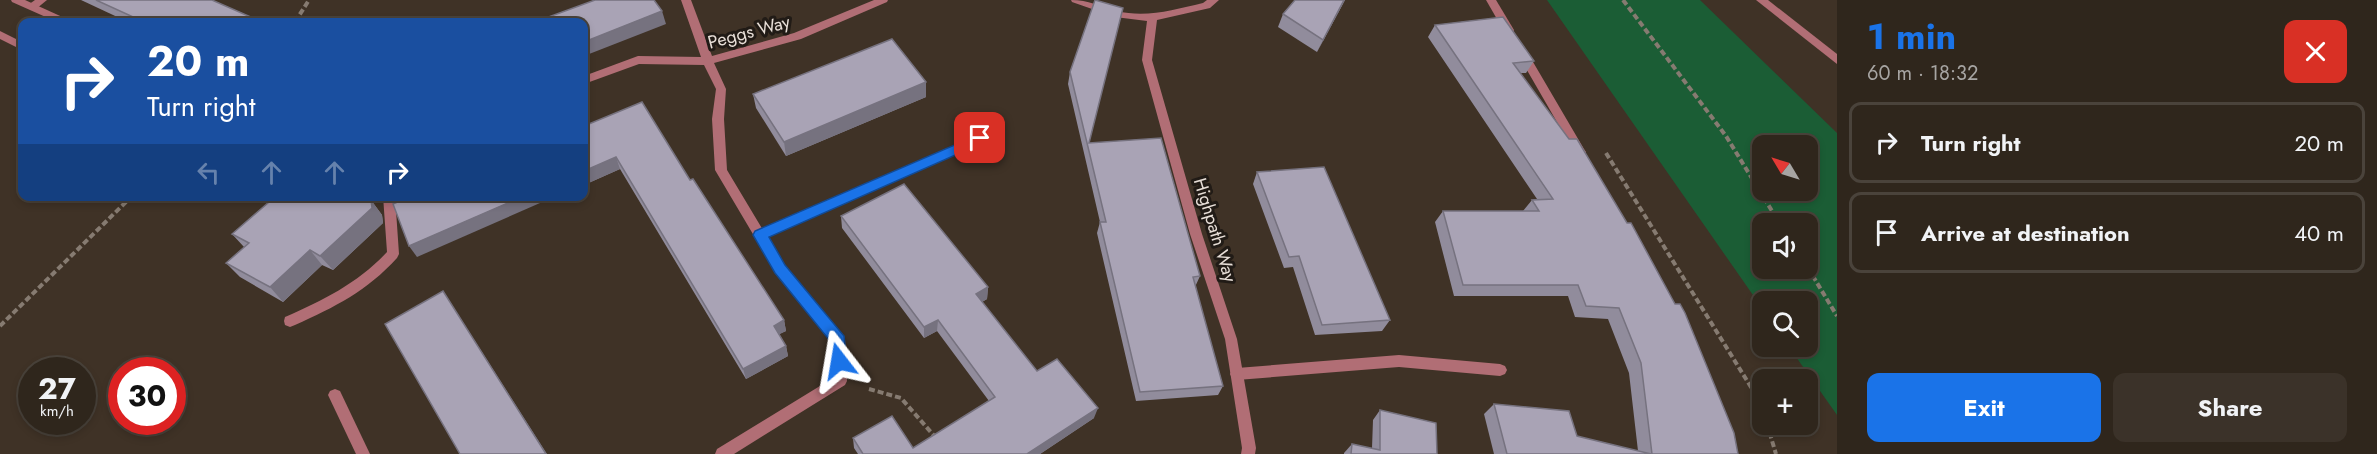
<!DOCTYPE html>
<html lang="en">
<head>
<meta charset="utf-8">
<style>
  body { margin:0; font-family:Jost,sans-serif; background:#3b3229; color:#f1f3f6; height:100vh; display:flex; flex-direction:column; font-size:22px; white-space:nowrap }
  * { box-sizing:border-box; margin:0 }
  p { font-size:20px; color:#a7a5a3 }
  .icon { flex:none; width:33px; height:33px; fill:none; stroke:currentColor; stroke-width:2; stroke-linecap:round; stroke-linejoin:round }
  .map { position:relative; flex:1; overflow:hidden }
  .drawer { display:flex; flex-direction:column; background:#2f261c; width:540px }
  .drawer>* { flex:none }
  .guide { position:absolute; left:18px; top:18px; width:570px; height:183px; border-radius:12px; box-shadow:0 3px 9px #0003,0 0 0 2px #4a433b; background:#1a4fa0; color:#fff; overflow:hidden }
  .needle { width:39px; rotate:308deg }
  .buttons { position:absolute; left:1752px; top:135px; display:grid; gap:12px }
  .buttons a { display:grid; place-items:center; width:66px; height:66px; border-radius:12px; background:#2f261c; box-shadow:0 3px 9px #0003,0 0 0 2px #4a433b; font-size:30px }
  .speed { position:absolute; left:18px; top:357px; display:flex; gap:12px; font-size:30px; font-weight:700; text-align:center }
  .speed>* { display:grid; place-content:center; width:78px; height:78px; border-radius:50%; background:#2f261c; box-shadow:0 3px 9px #0003,0 0 0 2px #4a433b; line-height:1 }
  .speed small { font-size:15px; font-weight:400 }
  .speed .limit { border:9px solid #d22; background:#fff; color:#111 }
  .pin { position:absolute; display:grid; place-items:center; width:51px; height:51px; color:#fff; margin:-26px; border-radius:12px; box-shadow:0 3px 9px #0006 }
  .me { position:absolute; width:66px; margin:-33px; rotate:346deg; stroke-linejoin:round; filter:drop-shadow(0 0 4px #0008) }
  .turn { display:flex; align-items:center; gap:21px; height:126px; padding:0 30px; font-size:27px }
  .turn .icon { width:78px; height:78px; stroke-width:2.5 }
  .turn b { display:block; font-size:42px; line-height:51px }
  .lanes { display:flex; align-items:center; height:57px; padding:0 30px; background:#0003; justify-content:center; gap:30px; direction:ltr }
  .lanes .off { opacity:.35 }
  .round { display:grid; place-items:center; flex:none; width:63px; height:63px; border-radius:12px; background:#3b3229 }
  .overview { display:flex; align-items:center; justify-content:space-between; height:102px; padding:0 30px }
  h1 { font-size:36px; font-weight:700; line-height:45px; color:#1a73e8 }
  .primary-button { display:flex; gap:12px; margin-top:auto; padding:12px 30px }
  .primary-button a { flex:1; height:69px; border-radius:12px; background:#1a73e8; color:#fff; font-size:24px; font-weight:700; line-height:69px; text-align:center }
  .primary-button a+a { background:#3b3229; color:#f1f3f6 }
  ul { padding:0; list-style:none }
  li { display:flex; align-items:center; gap:18px; height:81px; margin:0 12px 9px; padding:0 18px; border:3px solid #4a433b; border-radius:12px }
  li div { flex:1 }
  li b { display:block; font-size:22px }
  li em { font-style:normal }
  main { display:flex; flex:1; min-height:0 }
  .map>svg:first-child { display:block }
</style>
</head>
<body>
<main>
<div class="map">
<svg width="1837" height="454" viewBox="0 0 1837 454">
  <rect width="100%" height="100%" fill="#3f3226"/>
  <path fill="#1b5d35" fill-rule="evenodd" d="M1547 0H1700L1837 133V415L1789 347 1808 346V302H1762V308ZM1762 146H1808V190H1762ZM1762 224H1808V268H1762Z"/>
  <g fill="none" stroke-linecap="round" stroke-linejoin="round">
    <g stroke="#867b71" stroke-width="4" stroke-dasharray="6 3" stroke-linecap="butt">
      <path d="M1623 0 1726 136 1780 224"/>
      <path d="M295 22 309 0"/>
      <path d="M1606 153 1759 400 1762 412"/>
      <path d="M1808 268 1837 316"/>
      <path d="M0 326 132 196"/>
      <path d="M869 389 901 398 936 438"/>
      <path d="M1767 424 1776 454"/>
    </g>
    <g fill="#b16e75" fill-rule="evenodd">
      <path d="M35 0H47L36 9H28V5Z"/>
      <path d="M980 134 984 135 986 138 984 141 764 238H756L754 235 756 232Z"/>
      <path d="M383 196H395L399 254 397 258C367 291 335 307 295 325L290 327 285 325 284 321 285 317C324 300 358 283 387 252Z"/>
      <path d="M1399 355 1500 364 1505 366 1507 370 1505 374 1500 376 1399 367 1237 380 1232 378 1230 374 1232 370 1237 368Z"/>
    </g>
    <g fill="#b16e75" fill-rule="evenodd">
      <path d="M11 0H25L69 20 70 22H57L12 2Z"/>
      <path d="M681 0H691L712 56 794 33 874 0H888L887 2 801 39 714 63 726 89 724 119 727 170 784 265 844 336 845 340 847 381 845 385 734 454H715L717 449 833 378V342L776 273 715 170 712 119 716 89 704 65 639 64 584 84V76L638 56 701 57Z"/>
      <path d="M1071 0C1089 0 1099 6 1116 11 1147 18 1173 10 1203 3L1207 0H1219L1210 8 1157 20 1152 60 1202 234 1237 339 1256 448 1255 454H1241L1242 448 1225 339 1190 234 1142 60 1147 21 1115 17 1072 2Z"/>
      <path d="M1486 0H1496L1514 30 1513 33H1505Z"/>
      <path d="M1756 0H1768L1837 54V64Z"/>
      <path d="M0 31 22 42V50L0 39Z"/>
      <path d="M1522 49 1526 50 1584 149 1586 152 1584 155H1576L1517 53Z"/>
      <path d="M335 389 340 391 370 454H356L328 395 330 391Z"/>
    </g>
  </g>
  <g fill="#918c9c">
    <path d="M81 0H212L262 22H128Z"/>
    <path d="M1295 0H1345L1317 52 1278 27 1283 14Z"/>
    <path d="M1435 25 1534 61 1526 73H1520L1738 454H1494L1484 414 1494 404 1577 436 1638 451 1629 373 1608 319 1575 317 1568 296H1454L1435 222 1443 211H1523L1532 200 1537 199 1428 37Z"/>
    <path d="M1070 72 1090 143 1200 276 1195 287 1223 386 1218 395 1136 401 1097 233 1100 222 1068 84Z"/>
    <path d="M926 82V97L786 156 756 108 753 94Z"/>
    <path d="M584 126 690 180 784 320 786 331 779 334 786 346 788 356 746 379 620 169 584 185Z"/>
    <path d="M1257 172 1390 320 1382 331 1315 335 1293 267 1284 268 1253 184Z"/>
    <path d="M371 200 382 215 383 223 333 270 322 265 283 302 240 277 226 263 244 247 232 234Z"/>
    <path d="M841 216 988 287 987 299 982 302 1037 371 1094 418 1040 454H858L854 448 853 438 913 448 989 401 937 331 924 338 842 228Z"/>
    <path d="M1380 410 1437 454H1351L1372 448 1373 420Z"/>
    <path d="M1352 444 1351 454H1344V453Z"/>
  </g>
  <g fill="#76727f">
    <path d="M1344 0H1345L1317 52 1323 40Z"/>
    <path d="M662 11 666 24 584 56V42Z"/>
    <path d="M926 82V97L786 156 784 142Z"/>
    <path d="M616 157 620 169 584 185V171Z"/>
    <path d="M524 196H556L417 257 409 246Z"/>
    <path d="M371 200 382 215 383 223 333 270 320 256Z"/>
    <path d="M310 250 322 265 283 302 270 287Z"/>
    <path d="M988 287 987 299 975 306 976 294Z"/>
    <path d="M443 291 450 302 547 454H546Z"/>
    <path d="M784 320 786 331 776 336 774 326Z"/>
    <path d="M938 320 937 331 924 338V327Z"/>
    <path d="M786 346 788 356 746 379 743 369Z"/>
    <path d="M1098 408 1094 418 1040 454H1027Z"/>
  </g>
  <g fill="#a9a3b5" stroke="#76727f" stroke-width="1.5">
    <path d="M96 0H212L262 22H144Z"/>
    <path d="M595 0H654L662 11 584 42V22H535Z"/>
    <path d="M1095 0 1123 8 1089 143 1161 138 1200 276 1193 277 1223 386 1140 392 1100 222H1106L1070 72Z"/>
    <path d="M1295 0H1344L1323 40 1283 14Z"/>
    <path d="M1503 17 1534 61 1513 63 1569 139H1577L1627 223H1631L1675 304H1680L1685 313 1734 433 1738 454H1652L1641 363 1619 308 1586 306 1578 285H1463L1443 211H1539L1532 200 1553 199 1435 25Z"/>
    <path d="M892 39 926 82 784 142 753 94Z"/>
    <path d="M642 102 690 180 693 179 784 320 774 326 786 346 743 369 616 157 584 171V126Z"/>
    <path d="M1324 167 1390 320 1322 325 1299 256 1289 257 1257 172Z"/>
    <path d="M904 184 988 287 976 294 1037 371 1057 359 1098 408 1027 454H863L853 438 892 416 913 448 995 397 938 320 924 327 841 216Z"/>
    <path d="M276 196H365L371 200 372 208 320 256 310 250 270 287 226 263 249 243 232 234Z"/>
    <path d="M411 196H524L409 246 393 204Z"/>
    <path d="M443 291 546 454H460L385 324Z"/>
    <path d="M1494 404 1569 411 1577 436 1651 454H1507Z"/>
    <path d="M1380 410 1436 423 1437 454H1351L1352 444 1380 450Z"/>
  </g>
  <path fill="#1a73e8" stroke="#114b97" stroke-width="1.5" d="M980 134 986 138 985 142 769 237 785 265 844 336 847 361 845 365 839 367 834 365 831 342 775 273 753 235 755 231Z"/>
  <g text-anchor="middle" dominant-baseline="central" stroke-width="6" stroke-linejoin="round" paint-order="stroke">
    <g font-size="18" fill="#e7ded7" stroke="#211b16">
      <text transform="translate(749 32) rotate(-15)">Peggs Way</text>
      <text transform="translate(1215 230) rotate(73)">Highpath Way</text>
    </g>
  </g>
</svg>
<div class="buttons">
<a><svg class="needle" viewBox="-14 -14 28 28"><path d="M0-13l5 13h-10z" fill="#e53935"/><path d="M0 13l5-13h-10z" fill="#a7a5a3"/></svg></a>
<a><svg class="icon" aria-label="sound" viewBox="0 0 24 24"><path d="M4 9h4l5-4v14l-5-4H4zM17 9q2 3 0 6"/></svg></a>
<a><svg class="icon" aria-label="search" viewBox="0 0 24 24"><circle cx="10" cy="10" r="6"/><path d="M15 15l6 6"/></svg></a>
<a>+</a>
</div>
<div class="speed"><div>27<small>km/h</small></div><div class="limit">30</div></div>
<div class="pin" style="left:980px;top:138px;background:#d93025"><svg class="icon" aria-label="arrive" viewBox="0 0 24 24"><path d="M6 21V4h12l-3 4 3 4H6"/></svg></div>
<svg class="me" style="left:839px;top:361px" viewBox="-20 -20 40 40"><path d="M0-17L14 15 0 8-14 15z" fill="#1a73e8" stroke="#fff" stroke-width="4"/></svg>
<div class="guide">
<div class="turn"><svg class="icon" aria-label="right" viewBox="0 0 24 24"><path d="M7 20v-9h11M14 6l5 5-5 5"/></svg><div><b>20 m</b>Turn right</div></div>
<div class="lanes"><svg class="icon off" aria-label="left" viewBox="0 0 24 24"><path d="M17 20v-9H6M10 6l-5 5 5 5"/></svg><svg class="icon off" aria-label="ahead" viewBox="0 0 24 24"><path d="M12 20V5M6 11l6-6 6 6"/></svg><svg class="icon off" aria-label="ahead" viewBox="0 0 24 24"><path d="M12 20V5M6 11l6-6 6 6"/></svg><svg class="icon" aria-label="right" viewBox="0 0 24 24"><path d="M7 20v-9h11M14 6l5 5-5 5"/></svg></div>
</div>
</div>
<section class="drawer">
<div class="overview"><div><h1>1 min</h1><p>60 m · 18:32</p></div><a class="round" style="background:#d93025;color:#fff"><svg class="icon" aria-label="close" viewBox="0 0 24 24"><path d="M6 6l12 12M18 6L6 18"/></svg></a></div>
<ul>
<li><svg class="icon" aria-label="right" viewBox="0 0 24 24"><path d="M7 20v-9h11M14 6l5 5-5 5"/></svg><div><b>Turn right</b></div><em>20 m</em></li>
<li><svg class="icon" aria-label="arrive" viewBox="0 0 24 24"><path d="M6 21V4h12l-3 4 3 4H6"/></svg><div><b>Arrive at destination</b></div><em>40 m</em></li>
</ul>
<div class="primary-button"><a>Exit</a><a>Share</a></div>
</section>
</main>
</body>
</html>
